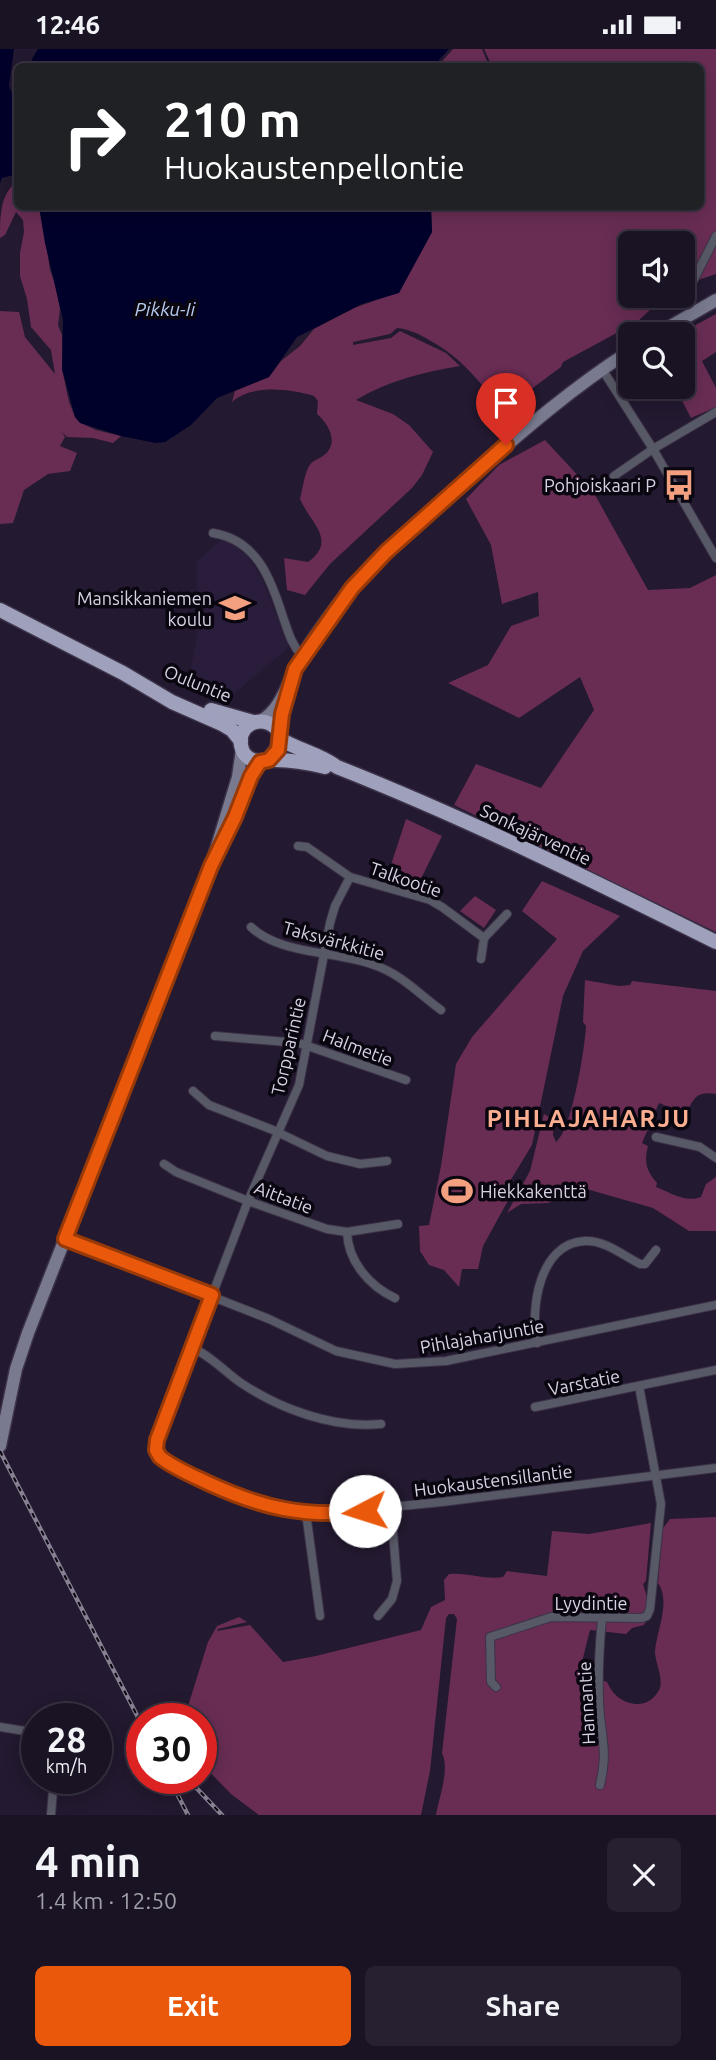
<!DOCTYPE html>
<html lang="en">
<head>
<meta charset="utf-8">
<style>
  body { margin:0; font-family:Ubuntu,sans-serif; background:#272031; color:#f1f3f6; height:100vh; display:flex; flex-direction:column; font-size:26px; white-space:nowrap }
  * { box-sizing:border-box; margin:0 }
  p { font-size:23px; color:#9f9ea6 }
  .icon { flex:none; width:38px; height:38px; fill:none; stroke:currentColor; stroke-width:2; stroke-linecap:round; stroke-linejoin:round }
  .map { position:relative; height:1766px; overflow:hidden }
  .drawer { display:flex; flex-direction:column; background:#1a1324; flex:1 }
  .drawer>* { flex:none }
  .hud { position:absolute; left:14px; top:14px; width:690px; height:147px; border-radius:10px; box-shadow:0 4px 18px #0003,0 0 0 2px #383241; background:#202124; color:#fff; overflow:hidden }
  .fabs { position:absolute; left:618px; top:182px; display:grid; gap:14px }
  .fabs a { display:grid; place-items:center; width:77px; height:77px; border-radius:10px; background:#1a1324; box-shadow:0 4px 18px #0003,0 0 0 2px #383241; font-size:35px }
  .speed { position:absolute; left:21px; top:1654px; display:flex; gap:14px; font-size:35px; font-weight:700; text-align:center }
  .speed>* { display:grid; place-content:center; width:91px; height:91px; border-radius:50%; background:#1a1324; box-shadow:0 4px 18px #0003,0 0 0 2px #383241; line-height:1 }
  .speed small { font-size:18px; font-weight:400 }
  .speed .limit { border:10px solid #d22; background:#fff; color:#111 }
  .pin { position:absolute; display:grid; place-items:center; width:60px; height:60px; color:#fff; margin:-72px -30px; border-radius:50% 50% 50% 0; rotate:-45deg; box-shadow:0 0 7px #0007 }
  .pin .icon { rotate:45deg }
  .me { position:absolute; width:77px; margin:-38px; rotate:265deg; stroke-linejoin:round; filter:drop-shadow(0 0 5px #0008) }
  .turn { display:flex; align-items:center; gap:24px; height:147px; padding:0 35px; font-size:32px }
  .turn .icon { width:91px; height:91px; stroke-width:2.5 }
  .turn b { display:block; font-size:49px; line-height:60px }
  .round { display:grid; place-items:center; flex:none; width:74px; height:74px; border-radius:10px; background:#272031 }
  .headline { display:flex; align-items:center; justify-content:space-between; height:119px; padding:0 35px }
  h1 { font-size:42px; font-weight:700; line-height:52px }
  .action { display:flex; gap:14px; margin-top:auto; padding:14px 35px }
  .action a { flex:1; height:80px; border-radius:10px; background:#ea580c; color:#fff; font-size:28px; font-weight:700; line-height:80px; text-align:center }
  .action a+a { background:#272031; color:#f1f3f6 }
  .status { display:flex; justify-content:space-between; align-items:center; height:49px; padding:0 35px; background:#1a1324; direction:ltr }
  .status svg { height:19px; fill:currentColor }
  .map>svg:first-child { display:block }
</style>
</head>
<body>
<div class="status"><b>12:46</b><svg viewBox="0 0 49 12"><path d="M0 12V9h3v3zM5 12V6h3v6zM10 12V3h3v9zM15 12V0h3v12zM26 1h20v11H26zM47 4h2v5h-2z"/></svg></div>
<div class="map">
<svg width="716" height="1766" viewBox="0 0 716 1766">
  <rect width="100%" height="100%" fill="#231930"/>
  <path fill="#2a1d3b" d="M223 489 247 506 263 531 289 598 233 646 190 625 197 587V512Z"/>
  <g fill="#692d54">
    <path d="M453 0H482L489 17H438Z"/>
    <path d="M484 0H716V225L683 236 682 194H630V247H665L637 273 563 313 561 318 534 338 527 346 523 356 507 369C485 338 463 309 429 291 419 285 409 280 397 279L390 285 353 293V296L391 289 400 282 446 304 460 317C422 323 388 332 356 351L393 365 409 376 433 403 422 426 412 439 330 515 305 546 287 541 284 509 308 513C338 491 310 474 300 450 303 439 304 426 309 417 313 411 317 411 323 407 340 395 329 375 317 365L318 352 314 347C290 340 251 335 232 353L235 342 269 328 281 312 300 297 314 280 354 259 399 243 432 183 431 158H700V18L492 17Z"/>
    <path d="M15 134H17L18 158H38L42 165 50 221 55 234 60 260 58 276 62 286V320L69 353 75 368 81 374 96 381 121 387 113 394 93 389 67 388 62 383 65 388 60 397 77 404 70 422 48 425 24 441 13 474 0 475V262L19 263 25 288 55 325 51 301 31 278 27 250 20 227V204L24 183 23 171 16 163 5 186 0 189C0 169 0 147 15 134Z"/>
    <path d="M716 265V303L702 312 716 339V358L691 369 675 338H682V285H679Z"/>
    <path d="M545 391 594 444 648 541 690 539 716 526V883L454 756 476 715 541 739 594 661 580 628 519 669 448 634 488 616 511 577 539 567 538 543 502 555 491 496 466 450 499 416Z"/>
    <path d="M406 770 442 787 415 842 386 831Z"/>
    <path d="M542 832 620 867 583 902 563 947 532 1096 504 1142 510 1148 483 1197 478 1220H462L459 1238 444 1221 429 1216 420 1202 419 1177 429 1176 441 1117 456 1015 472 988 557 890 522 862Z"/>
    <path d="M475 847 496 861 484 879 460 862Z"/>
    <path d="M585 931 619 937 630 936 632 932 716 942V1045C697 1042 694 1048 686 1065L659 1054 642 1094 648 1097C644 1113 646 1121 657 1134L656 1138C671 1144 686 1154 701 1148L706 1135 716 1128V1182H689L653 1159 583 1139 565 1142 549 1154 521 1155 507 1164 530 1122 544 1065 554 1071 553 1086 556 1093C572 1082 585 998 586 977L583 973Z"/>
    <path d="M716 1468V1766H436C439 1748 450 1721 442 1704L457 1570 454 1565H449L446 1569 430 1722 421 1766H259L231 1745 201 1714V1670H184L208 1593 217 1577 239 1568 247 1573 218 1580 217 1582 250 1576 283 1613 316 1607 421 1581 431 1558 445 1551 444 1531 449 1525C467 1523 485 1531 503 1528L507 1522 547 1527 552 1482 589 1485 651 1474 646 1532 643 1535C647 1548 653 1563 644 1576L632 1579 626 1585 590 1581 579 1625 607 1633C612 1644 619 1651 630 1654 643 1658 655 1651 660 1639 663 1627 655 1614 655 1602 657 1580 671 1553 658 1534L663 1479 670 1470Z"/>
  </g>
  <g fill="#00012b">
    <path d="M0 0H14L9 37 17 56 18 127 14 126 2 129 0 134Z"/>
    <path d="M38 0H449L439 11 438 18 31 17 32 10Z"/>
    <path d="M39 158H431L432 183 399 244 362 255 297 288 269 328 217 349 191 376 165 393 156 394 121 387 80 374 75 368 62 320 63 271 45 194Z"/>
  </g>
  <g fill="none" stroke-linecap="round" stroke-linejoin="round">
    <defs>
      <g id="minor">
        <path d="M694 264 687 244 716 187"/>
        <path d="M602 320 653 400 716 509"/>
        <path d="M614 427 653 400 716 363"/>
        <path d="M213 484C257 491 271 530 283 568 288 582 291 595 302 607"/>
        <path d="M298 797 307 798 350 828 430 851 442 858 484 889"/>
        <path d="M350 828 335 857 330 874 299 1036 248 1152 157 1391 156 1401 160 1408 236 1447 281 1461 320 1465 442 1453 716 1419"/>
        <path d="M251 878C280 906 337 902 374 916 401 925 419 945 441 961"/>
        <path d="M481 910 484 889 507 865"/>
        <path d="M215 987 299 994 406 1031"/>
        <path d="M193 1042 209 1056 273 1081 327 1107 360 1115 387 1112"/>
        <path d="M656 1088 700 1098 716 1109"/>
        <path d="M164 1115 176 1123 248 1152 327 1180 347 1183 398 1175"/>
        <path d="M347 1183C348 1212 369 1237 395 1249"/>
        <path d="M65 1190 269 1270 336 1302 395 1315 446 1312 716 1256"/>
        <path d="M537 1294C530 1260 539 1194 585 1192 605 1191 624 1207 640 1215H645L656 1201"/>
        <path d="M192 1299C210 1306 225 1323 241 1334 280 1360 334 1380 381 1375"/>
        <path d="M535 1358 716 1321"/>
        <path d="M306 1464 320 1567"/>
        <path d="M378 1567 392 1550 397 1532 391 1459"/>
        <path d="M496 1638 491 1633 490 1588 551 1568 642 1569 647 1567 650 1560 661 1455 639 1337"/>
        <path d="M0 1678 37 1684"/>
        <path d="M600 1736C607 1705 603 1696 600 1667 597 1634 599 1602 602 1569"/>
        <path d="M51 1766 54 1729"/>
      </g>
      <g id="secondary">
        <path d="M657 285 716 251"/>
        <path d="M262 671C283 659 289 628 301 609 316 585 333 561 351 540 384 500 425 467 463 434 517 387 570 340 630 302"/>
        <path d="M279 682 286 648"/>
        <path d="M228 782 251 727 260 713"/>
        <path d="M0 1397 16 1320 28 1284 211 817 238 728 242 700"/>
      </g>
      <g id="trunk">
        <path d="M0 561 123 624 172 653 222 675 232 681 241 692"/>
        <path d="M211 661 253 673"/>
        <path d="M280 690C298 701 320 705 337 718 466 769 592 831 716 893"/>
        <path d="M269 711 280 695 279 682C261 661 234 678 242 700 243 705 249 710 253 711 260 714 268 710 275 711 292 711 309 714 325 718"/>
      </g>
    </defs>
    <use href="#minor" stroke="#3c3349" stroke-width="10"/>
    <use href="#secondary" stroke="#3c3349" stroke-width="15"/>
    <use href="#trunk" stroke="#3c3349" stroke-width="17"/>
    <use href="#minor" stroke="#585966" stroke-width="8"/>
    <use href="#secondary" stroke="#797a8f" stroke-width="12"/>
    <use href="#trunk" stroke="#9ea0bc" stroke-width="14"/>
    <defs>
      <g id="rail">
        <path d="M0 1402 142 1676"/>
        <path d="M169 1729 188 1766"/>
        <path d="M187 1729 222 1766"/>
      </g>
    </defs>
    <use href="#rail" stroke="#878093" stroke-width="4.5"/>
    <use href="#rail" stroke="#0a0610" stroke-width="2" stroke-dasharray="5" stroke-linecap="butt"/>
  </g>
  <g fill="none" stroke-linecap="round" stroke-linejoin="round">
    <defs>
      <path id="route" d="M365 1462C305 1469 262 1459 208 1434 191 1426 174 1419 160 1408L156 1401 157 1391 212 1246 65 1190 211 817 235 768 251 727 260 713 269 711 278 701 282 665 295 620 352 539 386 503 506 396"/>
    </defs>
    <use href="#route" stroke="#983908" stroke-width="18"/>
    <use href="#route" stroke="#ea580c" stroke-width="12"/>
  </g>
  <defs>
    <symbol id="bus-bare" viewBox="-9 -9 18 18"><path d="M-5-6H5V4H4V6H2V4H-2V6H-4V4H-5ZM-3.5-4V0h7V-4ZM-3.5 1.2v1.5H-2V1.2ZM2 1.2v1.5H3.5V1.2Z" fill="#f2a07f" stroke="#0a0610" stroke-width="2.5" paint-order="stroke"/></symbol>
    <symbol id="school-bare" viewBox="-9 -9 18 18"><path d="M0-5L7-2L0 1L-7-2ZM-4 1L0 2.5L4 1V4Q0 6-4 4Z" fill="#f2a07f" stroke="#0a0610" stroke-width="2.5" paint-order="stroke"/></symbol>
    <symbol id="stadium-bare" viewBox="-9 -9 18 18"><path d="M0-5a6.5 5 0 1 0 0 10a6.5 5 0 1 0 0-10ZM-3.5-1.8h7v3.6h-7Z" fill="#f2a07f" stroke="#0a0610" stroke-width="2.5" paint-order="stroke"/></symbol>
  </defs>
  <g fill-rule="evenodd">
    <use href="#bus-bare" x="657" y="414" width="44" height="44"/>
    <use href="#school-bare" x="213" y="537" width="44" height="44"/>
    <use href="#stadium-bare" x="435" y="1120" width="44" height="44"/>
  </g>
  <g text-anchor="middle" dominant-baseline="central" stroke-width="7" stroke-linejoin="round" paint-order="stroke">
    <g font-size="18" fill="#d8d2e2" stroke="#0a0610" text-anchor="end">
      <text x="656" y="436">Pohjoiskaari P</text>
      <text x="212" y="549">Mansikkaniemen<tspan x="212" dy="21">koulu</tspan></text>
      <text x="480" y="1142" text-anchor="start">Hiekkakenttä</text>
    </g>
    <g font-size="18" fill="#d8d2e2" stroke="#0a0610">
      <text transform="translate(198 634) rotate(22)">Ouluntie</text>
      <text transform="translate(536 785) rotate(25)">Sonkajärventie</text>
      <text transform="translate(406 830) rotate(19)">Talkootie</text>
      <text transform="translate(334 891) rotate(15)">Taksvärkkitie</text>
      <text transform="translate(288 997) rotate(-77)">Torpparintie</text>
      <text transform="translate(358 998) rotate(21)">Halmetie</text>
      <text transform="translate(284 1148) rotate(21)">Aittatie</text>
      <text transform="translate(482 1287) rotate(-10)">Pihlajaharjuntie</text>
      <text transform="translate(584 1333) rotate(-11)">Varstatie</text>
      <text transform="translate(493 1431) rotate(-7)">Huokaustensillantie</text>
      <text x="591" y="1554">Lyydintie</text>
      <text transform="translate(586 1654) rotate(-93)">Hannantie</text>
    </g>
    <g font-size="19" font-style="italic" fill="#b5caee" stroke="#0a0610">
      <text x="165" y="260">Pikku-Ii</text>
    </g>
    <g font-size="24" font-weight="bold" letter-spacing="2" fill="#fcaf90" stroke="#0a0610">
      <text x="589" y="1069">PIHLAJAHARJU</text>
    </g>
  </g>
</svg>
<div class="fabs">
<a><svg class="icon" aria-label="sound" viewBox="0 0 24 24"><path d="M4 9h4l5-4v14l-5-4H4zM17 9q2 3 0 6"/></svg></a>
<a><svg class="icon" aria-label="search" viewBox="0 0 24 24"><circle cx="10" cy="10" r="6"/><path d="M15 15l6 6"/></svg></a>
</div>
<div class="speed"><div>28<small>km/h</small></div><div class="limit">30</div></div>
<div class="pin" style="left:506px;top:396px;background:#d93025"><svg class="icon" aria-label="arrive" viewBox="0 0 24 24"><path d="M6 21V4h12l-3 4 3 4H6"/></svg></div>
<svg class="me" style="left:365px;top:1462px" viewBox="-20 -20 40 40"><circle r="19" fill="#fff"/><path d="M0-13L10 11 0 6-10 11z" fill="#ea580c"/></svg>
<div class="hud">
<div class="turn"><svg class="icon" aria-label="right" viewBox="0 0 24 24"><path d="M7 20v-9h11M14 6l5 5-5 5"/></svg><div><b>210 m</b>Huokaustenpellontie</div></div>
</div>
</div>
<section class="drawer">
<div class="headline"><div><h1>4 min</h1><p>1.4 km · 12:50</p></div><a class="round"><svg class="icon" aria-label="close" viewBox="0 0 24 24"><path d="M6 6l12 12M18 6L6 18"/></svg></a></div>
<div class="action"><a>Exit</a><a>Share</a></div>
</section>
</body>
</html>
